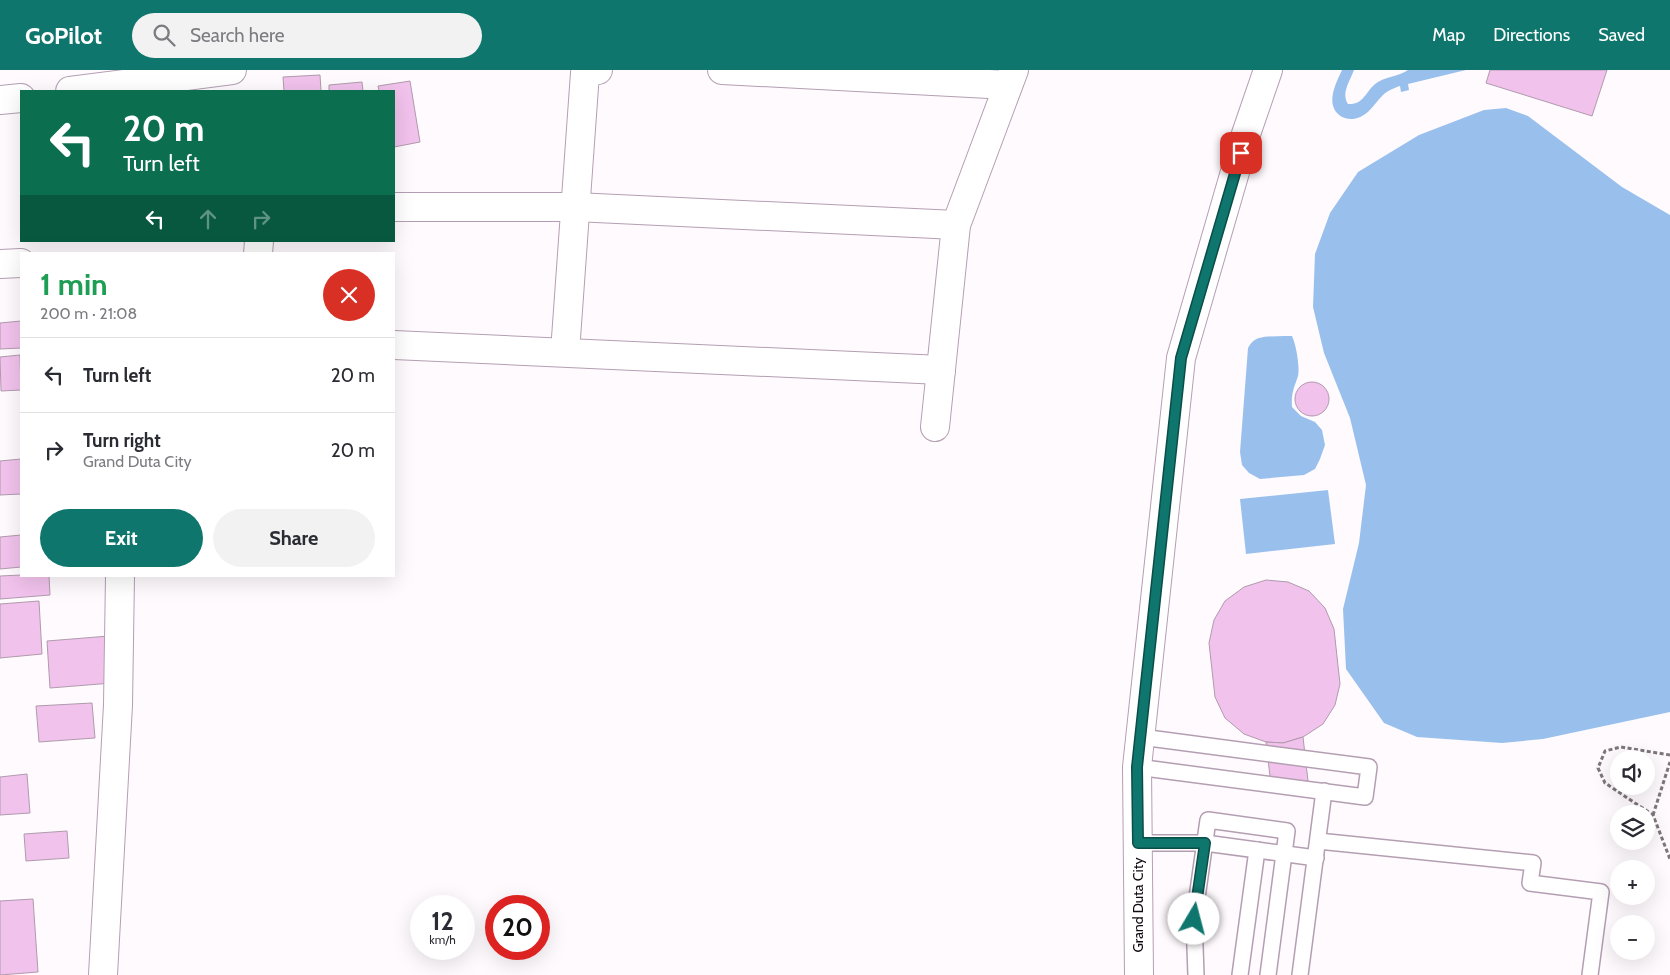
<!DOCTYPE html>
<html lang="en">
<head>
<meta charset="utf-8">
<style>
  body { margin:0; font-family:Cabin,sans-serif; background:#f2f2f3; color:#2b2b33; height:100vh; display:flex; flex-direction:column; font-size:19px; white-space:nowrap }
  * { box-sizing:border-box; margin:0 }
  p { font-size:16px; color:#7c7c81 }
  .icon { flex:none; width:28px; height:28px; fill:none; stroke:currentColor; stroke-width:2; stroke-linecap:round; stroke-linejoin:round }
  .map { position:relative; flex:1; overflow:hidden }
  .sheet { position:absolute; left:20px; top:182px; width:375px; height:325px; display:flex; flex-direction:column; background:#fff; border-radius:0px; box-shadow:0 5px 20px #0002 }
  .sheet>* { flex:none }
  .top-card { position:absolute; left:20px; top:20px; width:375px; height:152px; border-radius:0px; box-shadow:0 5px 20px #0002; background:#0b6e4f; color:#fff; overflow:hidden }
  .fabs { position:absolute; left:1610px; top:680px; display:grid; gap:10px }
  .fabs a { display:grid; place-items:center; width:45px; height:45px; border-radius:50%; background:#fff; box-shadow:0 5px 20px #0002; font-size:25px }
  .speed { position:absolute; left:410px; top:825px; display:flex; gap:10px; font-size:25px; font-weight:700; text-align:center }
  .speed>* { display:grid; place-content:center; width:65px; height:65px; border-radius:50%; background:#fff; box-shadow:0 5px 20px #0002; line-height:1 }
  .speed small { font-size:12px; font-weight:400 }
  .speed .limit { border:8px solid #d22; background:#fff; color:#111 }
  .pin { position:absolute; display:grid; place-items:center; width:42px; height:42px; color:#fff; margin:-21px; border-radius:10px; box-shadow:0 2px 8px #0006 }
  .me { position:absolute; width:55px; margin:-28px; rotate:8deg; stroke-linejoin:round; filter:drop-shadow(0 0 4px #0008) }
  .turn { display:flex; align-items:center; gap:18px; height:105px; padding:0 20px; font-size:22px }
  .turn .icon { width:65px; height:65px; stroke-width:2.5 }
  .turn b { display:block; font-size:35px; line-height:42px }
  .lanes { display:flex; align-items:center; height:48px; padding:0 20px; background:#0003; justify-content:center; gap:25px; direction:ltr }
  .lanes .off { opacity:.35 }
  .round { display:grid; place-items:center; flex:none; width:52px; height:52px; border-radius:26px; background:#f2f2f3 }
  .head { display:flex; align-items:center; justify-content:space-between; height:85px; padding:0 20px }
  h1 { font-size:30px; font-weight:700; line-height:38px; color:#1e9e55 }
  .cta { display:flex; gap:10px; margin-top:auto; padding:10px 20px }
  .cta a { flex:1; height:58px; border-radius:30px; background:#0f766e; color:#fff; font-size:20px; font-weight:700; line-height:58px; text-align:center }
  .cta a+a { background:#f2f2f3; color:#2b2b33 }
  ul { padding:0; list-style:none }
  li { display:flex; align-items:center; gap:15px; height:75px; padding:0 20px; border-top:1px solid #e1e1e2 }
  li div { flex:1 }
  li b { display:block; font-size:19px }
  li em { font-style:normal }
  header { display:flex; align-items:center; gap:30px; box-sizing:border-box; height:70px; padding:0 25px; background:#0f766e; color:#fff }
  header strong { font-size:24px }
  nav { display:flex; gap:28px; margin-inline-start:auto; font-size:18px }
  .search { width:350px; height:45px; background:#f2f2f3; display:flex; align-items:center; gap:12px; box-sizing:border-box; padding:0 18px; border-radius:28px; color:#7c7c81; font-size:19px }
  .map>svg:first-child { display:block }
</style>
</head>
<body>
<header>
<strong>GoPilot</strong>
<div class="search"><svg class="icon" aria-label="search" viewBox="0 0 24 24"><circle cx="10" cy="10" r="6"/><path d="M15 15l6 6"/></svg>Search here</div>
<nav><a>Map</a><a>Directions</a><a>Saved</a></nav>
</header>
<div class="map">
<svg width="1670" height="905" viewBox="0 0 1670 905">
  <rect width="100%" height="100%" fill="#fffafe"/>
  <g fill="#99c0ec">
    <path d="M1342 0H1354C1350 11 1341 23 1348 34 1363 35 1365 23 1375 14 1385 6 1398 7 1408 0H1466L1408 14 1409 20 1401 22 1400 16C1394 18 1387 21 1383 25 1373 35 1368 47 1353 49 1347 49 1342 48 1338 44 1326 32 1336 13 1342 0Z"/>
    <path d="M1506 38 1528 46 1622 117 1670 145V642L1543 669 1502 673 1417 667 1384 653 1346 599 1343 539 1359 473 1366 415 1350 348 1324 283 1313 237 1315 184 1330 143 1358 102 1419 65 1484 40Z"/>
    <path d="M1284 266H1292C1296 274 1300 297 1298 306 1294 318 1291 323 1292 337L1301 346 1315 352 1322 360 1325 375 1320 389 1315 399 1304 405 1260 409 1249 403 1242 395 1240 382 1248 278C1255 264 1269 267 1284 266Z"/>
    <path d="M1328 420 1335 474 1246 484 1240 429Z"/>
  </g>
  <g fill="#f1c2ec" stroke="#b09aad">
    <path d="M1490 0H1607L1592 46 1486 13Z"/>
    <path d="M320 5 321 21H284L283 7Z"/>
    <path d="M410 11 420 72 394 77V21H379L378 16Z"/>
    <path d="M362 12 363 21H329V15Z"/>
    <path d="M21 251V278L0 279V253Z"/>
    <path d="M20 285 21 320 1 321 0 287Z"/>
    <circle cx="1312" cy="329" r="17"/>
    <path d="M21 389V424L0 425V391Z"/>
    <path d="M21 465V497L0 499V467Z"/>
    <path d="M21 505V506H49L50 525 0 529V506Z"/>
    <path d="M1266 510 1288 512 1309 521 1325 538 1334 559 1340 614 1335 635 1323 654 1303 667 1283 673 1266 672 1244 664 1225 648 1215 627 1209 573 1214 550 1225 531 1244 517Z"/>
    <path d="M39 531 42 584 0 588V534Z"/>
    <path d="M109 566 112 613 50 618 47 571Z"/>
    <path d="M92 633 95 668 39 672 36 636Z"/>
    <path d="M1303 667 1308 711 1271 715 1266 672 1283 673Z"/>
    <path d="M27 704 30 743 0 745V707Z"/>
    <path d="M67 761 69 788 26 791 24 764Z"/>
    <path d="M33 829 38 902 0 905V831Z"/>
  </g>
  <g fill="none" stroke-linecap="round" stroke-linejoin="round">
    <defs>
      <g id="lane">
        <path d="M1137 697 1365 727 1369 697 1141 667"/>
        <path d="M1318 771 1533 793 1530 813 1601 822 1590 905"/>
        <path d="M1138 773H1205L1316 788"/>
        <path d="M1196 905 1194 849 1208 750 1287 761 1268 905"/>
        <path d="M1240 905 1257 780"/>
        <path d="M1300 905 1324 721"/>
      </g>
      <g id="street">
        <path d="M722 0 1008 15"/>
        <path d="M70 21 232 0"/>
        <path d="M0 30 21 28"/>
        <path d="M394 137H575L956 155"/>
        <path d="M258 184 259 171"/>
        <path d="M0 194 21 193"/>
        <path d="M394 275 941 300"/>
        <path d="M565 282 585 3 598 0"/>
        <path d="M935 357 956 155 1014 0"/>
        <path d="M103 905 118 635 120 506"/>
        <path d="M1139 905 1137 697 1181 288 1246 64 1268 0"/>
      </g>
    </defs>
    <use href="#lane" stroke="#b49fb2" stroke-width="18"/>
    <use href="#street" stroke="#b49fb2" stroke-width="30"/>
    <g stroke="#7d777c" stroke-width="3" stroke-dasharray="4 2.5" stroke-linecap="butt">
      <path d="M1670 685 1621 677 1605 681 1598 698 1605 713 1653 745 1670 789"/>
      <path d="M1653 745 1670 692"/>
    </g>
    <use href="#lane" stroke="#fff" stroke-width="15"/>
    <use href="#street" stroke="#fff" stroke-width="28"/>
  </g>
  <g fill="none" stroke-linecap="round" stroke-linejoin="round">
    <defs>
      <path id="route" d="M1194 849 1205 773H1138L1137 697 1181 288 1241 83"/>
    </defs>
    <use href="#route" stroke="#0a4d48" stroke-width="12"/>
    <use href="#route" stroke="#0f766e" stroke-width="9"/>
  </g>
  <g text-anchor="middle" dominant-baseline="central" stroke-width="4.5" stroke-linejoin="round" paint-order="stroke">
    <g font-size="14" fill="#110a11" stroke="#fff">
      <text transform="translate(1138 835) rotate(-90)">Grand Duta City</text>
    </g>
  </g>
</svg>
<div class="fabs">
<a><svg class="icon" aria-label="sound" viewBox="0 0 24 24"><path d="M4 9h4l5-4v14l-5-4H4zM17 9q2 3 0 6"/></svg></a>
<a><svg class="icon" aria-label="layers" viewBox="0 0 24 24"><path d="M12 4l9 5-9 5-9-5zM3 14l9 5 9-5"/></svg></a>
<a>+</a>
<a>−</a>
</div>
<div class="speed"><div>12<small>km/h</small></div><div class="limit">20</div></div>
<div class="pin" style="left:1241px;top:83px;background:#d93025"><svg class="icon" aria-label="arrive" viewBox="0 0 24 24"><path d="M6 21V4h12l-3 4 3 4H6"/></svg></div>
<svg class="me" style="left:1194px;top:849px" viewBox="-20 -20 40 40"><circle r="19" fill="#fff"/><path d="M0-13L10 11 0 6-10 11z" fill="#0f766e"/></svg>
<div class="top-card">
<div class="turn"><svg class="icon" aria-label="left" viewBox="0 0 24 24"><path d="M17 20v-9H6M10 6l-5 5 5 5"/></svg><div><b>20 m</b>Turn left</div></div>
<div class="lanes"><svg class="icon" aria-label="left" viewBox="0 0 24 24"><path d="M17 20v-9H6M10 6l-5 5 5 5"/></svg><svg class="icon off" aria-label="ahead" viewBox="0 0 24 24"><path d="M12 20V5M6 11l6-6 6 6"/></svg><svg class="icon off" aria-label="right" viewBox="0 0 24 24"><path d="M7 20v-9h11M14 6l5 5-5 5"/></svg></div>
</div>
<section class="sheet">
<div class="head"><div><h1>1 min</h1><p>200 m · 21:08</p></div><a class="round" style="background:#d93025;color:#fff"><svg class="icon" aria-label="close" viewBox="0 0 24 24"><path d="M6 6l12 12M18 6L6 18"/></svg></a></div>
<ul>
<li><svg class="icon" aria-label="left" viewBox="0 0 24 24"><path d="M17 20v-9H6M10 6l-5 5 5 5"/></svg><div><b>Turn left</b></div><em>20 m</em></li>
<li><svg class="icon" aria-label="right" viewBox="0 0 24 24"><path d="M7 20v-9h11M14 6l5 5-5 5"/></svg><div><b>Turn right</b><p>Grand Duta City</p></div><em>20 m</em></li>
</ul>
<div class="cta"><a>Exit</a><a>Share</a></div>
</section>
</div>
</body>
</html>
